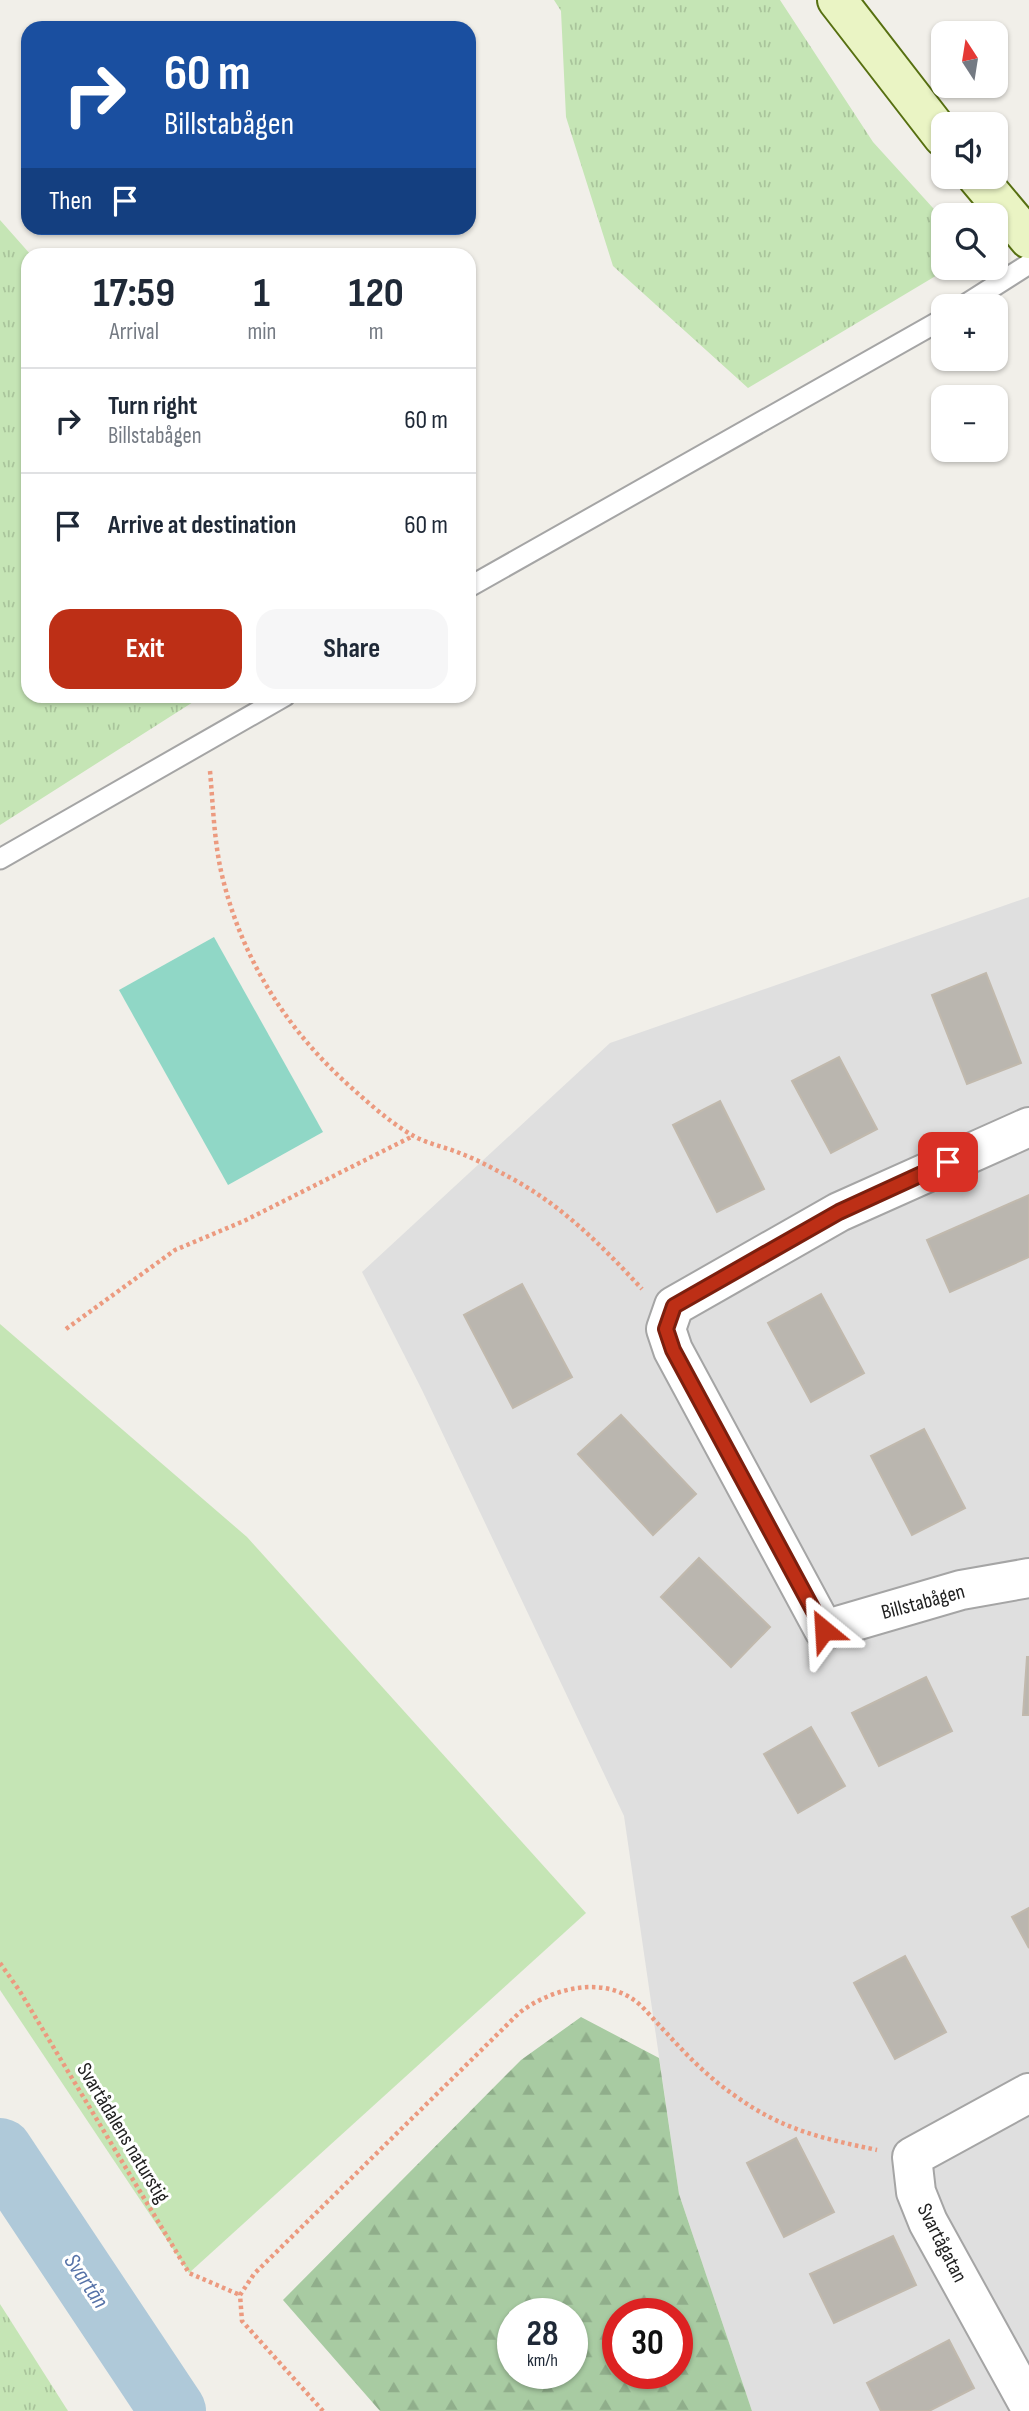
<!DOCTYPE html>
<html lang="en">
<head>
<meta charset="utf-8">
<style>
  body { margin:0; font-family:"Sofia Sans Condensed",sans-serif; background:#f6f6f7; color:#1f2937; height:100vh; display:flex; flex-direction:column; font-size:26px; white-space:nowrap }
  * { box-sizing:border-box; margin:0 }
  p { font-size:23px; color:#747a83 }
  .icon { flex:none; width:38px; height:38px; fill:none; stroke:currentColor; stroke-width:2; stroke-linecap:round; stroke-linejoin:round }
  .map { position:relative; flex:1; overflow:hidden }
  .drawer { position:absolute; left:21px; top:248px; width:455px; height:455px; display:flex; flex-direction:column; background:#fff; border-radius:21px; box-shadow:0 2px 5px #0004 }
  .drawer>* { flex:none }
  .banner { position:absolute; left:21px; top:21px; width:455px; height:214px; border-radius:21px; box-shadow:0 2px 5px #0004; background:#1a4fa0; color:#fff; overflow:hidden }
  .needle { width:46px; rotate:348deg }
  .buttons { position:absolute; left:931px; top:21px; display:grid; gap:14px }
  .buttons a { display:grid; place-items:center; width:77px; height:77px; border-radius:14px; background:#fff; box-shadow:0 2px 5px #0004; font-size:35px }
  .speed { position:absolute; left:497px; top:2298px; display:flex; gap:14px; font-size:35px; font-weight:700; text-align:center }
  .speed>* { display:grid; place-content:center; width:91px; height:91px; border-radius:50%; background:#fff; box-shadow:0 2px 5px #0004; line-height:1 }
  .speed small { font-size:18px; font-weight:400 }
  .speed .limit { border:10px solid #d22; background:#fff; color:#111 }
  .pin { position:absolute; display:grid; place-items:center; width:60px; height:60px; color:#fff; margin:-30px; border-radius:14px; box-shadow:0 4px 10px #0006 }
  .me { position:absolute; width:77px; margin:-38px; rotate:333deg; stroke-linejoin:round; filter:drop-shadow(0 0 5px #0008) }
  .turn { display:flex; align-items:center; gap:24px; height:147px; padding:0 28px; font-size:32px }
  .turn .icon { width:91px; height:91px; stroke-width:2.5 }
  .turn b { display:block; font-size:49px; line-height:60px }
  .then { display:flex; align-items:center; height:66px; padding:0 28px; background:#0003; gap:14px; font-size:26px }
  .eta { display:flex; justify-content:space-evenly; align-items:center; height:119px; text-align:center }
  .eta b { font-size:42px; font-weight:700; line-height:49px }
  .cta { display:flex; gap:14px; margin-top:auto; padding:14px 28px }
  .cta a { flex:1; height:80px; border-radius:21px; background:#bd2f16; color:#fff; font-size:28px; font-weight:700; line-height:80px; text-align:center }
  .cta a+a { background:#f6f6f7; color:#1f2937 }
  ul { padding:0; list-style:none }
  li { display:flex; align-items:center; gap:21px; height:105px; padding:0 28px; border-top:2px solid #e0e1e3 }
  li div { flex:1 }
  li b { display:block; font-size:26px }
  li em { font-style:normal }
  .map>svg:first-child { display:block }
</style>
</head>
<body>
<div class="map">
<svg width="1029" height="2411" viewBox="0 0 1029 2411">
  <defs>
    <pattern id="grass-tufts" width="24" height="20" patternUnits="userSpaceOnUse" patternTransform="scale(1.75)"><rect width="24" height="20" fill="#c5e5b5"/><path d="M3 7l-1-3M5 7V3M7 7l1-3M15 17l-1-3M17 17v-4M19 17l1-3" fill="none" stroke="#a9c49b"/></pattern>
    <pattern id="forest-firs" width="22" height="20" patternUnits="userSpaceOnUse" patternTransform="scale(1.75)"><rect width="22" height="20" fill="#a8cba2"/><path d="M5 1l3.5 6h-7zM16 11l3.5 6h-7z" fill="#90ae8b"/></pattern>
  </defs>
  <rect width="100%" height="100%" fill="#f1efe9"/>
  <path fill="#dfdfdf" d="M1029 897V2411H752L679 2194 624 1816 422 1390 362 1272 610 1043Z"/>
  <g fill="url(#grass-tufts)">
    <path d="M554 0H780L873 142 943 219V268H949L748 388 613 266 566 117 561 11Z"/>
    <path d="M0 220 31 255 28 256V696L201 697 0 825Z"/>
    <path d="M0 2304 68 2411H0Z"/>
  </g>
  <path fill="url(#forest-firs)" fill-rule="evenodd" d="M581 2017 659 2058 679 2194 752 2411H380L283 2300 521 2060ZM513 2314H572V2373H513ZM618 2314H677V2373H618Z"/>
  <path fill="#c5e5b5" d="M0 1324 247 1537 586 1913 189 2273 0 1990Z"/>
  <path fill="#90d7c6" d="M214 937 323 1132 228 1185 119 990Z"/>
  <g fill="none" stroke-linecap="round" stroke-linejoin="round">
    <path stroke="#afc9d9" stroke-width="66" d="M0 2151 173 2411"/>
  </g>
  <g fill="#bab6af" stroke="#c1b9ad" stroke-width="2">
    <path d="M986 973 1021 1063 967 1084 932 995Z"/>
    <path d="M839 1057 877 1129 831 1153 792 1081Z"/>
    <path d="M720 1101 764 1189 717 1212 673 1125Z"/>
    <path d="M1029 1195V1257L950 1292 927 1240Z"/>
    <path d="M522 1284 572 1377 513 1408 464 1315Z"/>
    <path d="M821 1294 864 1373 811 1402 768 1323Z"/>
    <path d="M621 1415 696 1494 653 1535 578 1454Z"/>
    <path d="M924 1429 965 1508 912 1535 871 1456Z"/>
    <path d="M699 1558 770 1627 731 1667 661 1597Z"/>
    <path d="M1027 1657H1029V1715H1023Z"/>
    <path d="M926 1677 952 1731 879 1766 852 1713Z"/>
    <path d="M811 1727 845 1786 798 1813 764 1754Z"/>
    <path d="M1029 1908V1948L1012 1917Z"/>
    <path d="M905 1956 946 2032 895 2059 854 1983Z"/>
    <path d="M796 2138 834 2212 784 2237 747 2163Z"/>
    <path d="M893 2236 916 2285 834 2323 810 2274Z"/>
    <path d="M949 2340 974 2388 929 2411H881L867 2383Z"/>
  </g>
  <g fill="none" stroke-linecap="round" stroke-linejoin="round">
    <defs>
      <g id="lane">
        <path d="M963 306 1029 264"/>
        <path d="M469 587 943 319"/>
        <path d="M0 859 285 696"/>
      </g>
      <g id="street">
        <path d="M1029 1127 839 1212 674 1306 666 1329 673 1350 824 1630 961 1590 1029 1578"/>
        <path d="M1029 2093 912 2157 916 2192 928 2222 1029 2405"/>
      </g>
      <g id="secondary">
        <path d="M837 0 943 137"/>
        <path d="M977 177 1029 239"/>
      </g>
    </defs>
    <use href="#lane" stroke="#a5a5a5" stroke-width="23"/>
    <use href="#street" stroke="#a5a5a5" stroke-width="42"/>
    <use href="#secondary" stroke="#577011" stroke-width="42"/>
    <g stroke="#ec9a7f" stroke-width="4.5" stroke-dasharray="3.5 3.5" stroke-linecap="butt">
      <path d="M210 771C213 805 214 839 221 871 241 959 287 1031 354 1090 372 1106 391 1123 412 1135 427 1144 446 1147 462 1154 478 1160 494 1169 509 1177 562 1205 602 1246 642 1289"/>
      <path d="M66 1329 175 1250 244 1221 413 1136"/>
      <path d="M0 1963 19 1990 189 2273 240 2295"/>
      <path d="M323 2411 242 2321 240 2295 254 2274 519 2013C549 1990 599 1975 634 2000 643 2006 652 2018 660 2026 683 2051 706 2076 734 2095 782 2130 821 2138 877 2150"/>
    </g>
    <use href="#lane" stroke="#fff" stroke-width="19"/>
    <use href="#street" stroke="#fff" stroke-width="38"/>
    <use href="#secondary" stroke="#eaf4c4" stroke-width="38"/>
  </g>
  <g fill="none" stroke-linecap="round" stroke-linejoin="round">
    <defs>
      <path id="route" d="M824 1630 673 1350 666 1329 674 1306 839 1212 948 1162"/>
    </defs>
    <use href="#route" stroke="#7b1f0e" stroke-width="18"/>
    <use href="#route" stroke="#bd2f16" stroke-width="12"/>
  </g>
  <g text-anchor="middle" dominant-baseline="central" stroke-width="6" stroke-linejoin="round" paint-order="stroke">
    <g font-size="21" fill="#212121" stroke="#fff">
      <text transform="translate(923 1602) rotate(-15)">Billstabågen</text>
      <text transform="translate(123 2133) rotate(59)">Svartådalens naturstig</text>
      <text transform="translate(942 2243) rotate(63)">Svartågatan</text>
    </g>
    <g font-size="23" font-style="italic" fill="#5773a8" stroke="#fff">
      <text transform="translate(86 2281) rotate(56)">Svartån</text>
    </g>
  </g>
</svg>
<div class="buttons">
<a><svg class="needle" viewBox="-14 -14 28 28"><path d="M0-13l5 13h-10z" fill="#e53935"/><path d="M0 13l5-13h-10z" fill="#747a83"/></svg></a>
<a><svg class="icon" aria-label="sound" viewBox="0 0 24 24"><path d="M4 9h4l5-4v14l-5-4H4zM17 9q2 3 0 6"/></svg></a>
<a><svg class="icon" aria-label="search" viewBox="0 0 24 24"><circle cx="10" cy="10" r="6"/><path d="M15 15l6 6"/></svg></a>
<a>+</a>
<a>−</a>
</div>
<div class="speed"><div>28<small>km/h</small></div><div class="limit">30</div></div>
<div class="pin" style="left:948px;top:1162px;background:#d93025"><svg class="icon" aria-label="arrive" viewBox="0 0 24 24"><path d="M6 21V4h12l-3 4 3 4H6"/></svg></div>
<svg class="me" style="left:824px;top:1630px" viewBox="-20 -20 40 40"><path d="M0-17L14 15 0 8-14 15z" fill="#bd2f16" stroke="#fff" stroke-width="4"/></svg>
<div class="banner">
<div class="turn"><svg class="icon" aria-label="right" viewBox="0 0 24 24"><path d="M7 20v-9h11M14 6l5 5-5 5"/></svg><div><b>60 m</b>Billstabågen</div></div>
<div class="then">Then<svg class="icon" aria-label="arrive" viewBox="0 0 24 24"><path d="M6 21V4h12l-3 4 3 4H6"/></svg></div>
</div>
<section class="drawer">
<div class="eta">
<div><b>17:59</b><p>Arrival</p></div>
<div><b>1</b><p>min</p></div>
<div><b>120</b><p>m</p></div>
</div>
<ul>
<li><svg class="icon" aria-label="right" viewBox="0 0 24 24"><path d="M7 20v-9h11M14 6l5 5-5 5"/></svg><div><b>Turn right</b><p>Billstabågen</p></div><em>60 m</em></li>
<li><svg class="icon" aria-label="arrive" viewBox="0 0 24 24"><path d="M6 21V4h12l-3 4 3 4H6"/></svg><div><b>Arrive at destination</b></div><em>60 m</em></li>
</ul>
<div class="cta"><a>Exit</a><a>Share</a></div>
</section>
</div>
</body>
</html>
